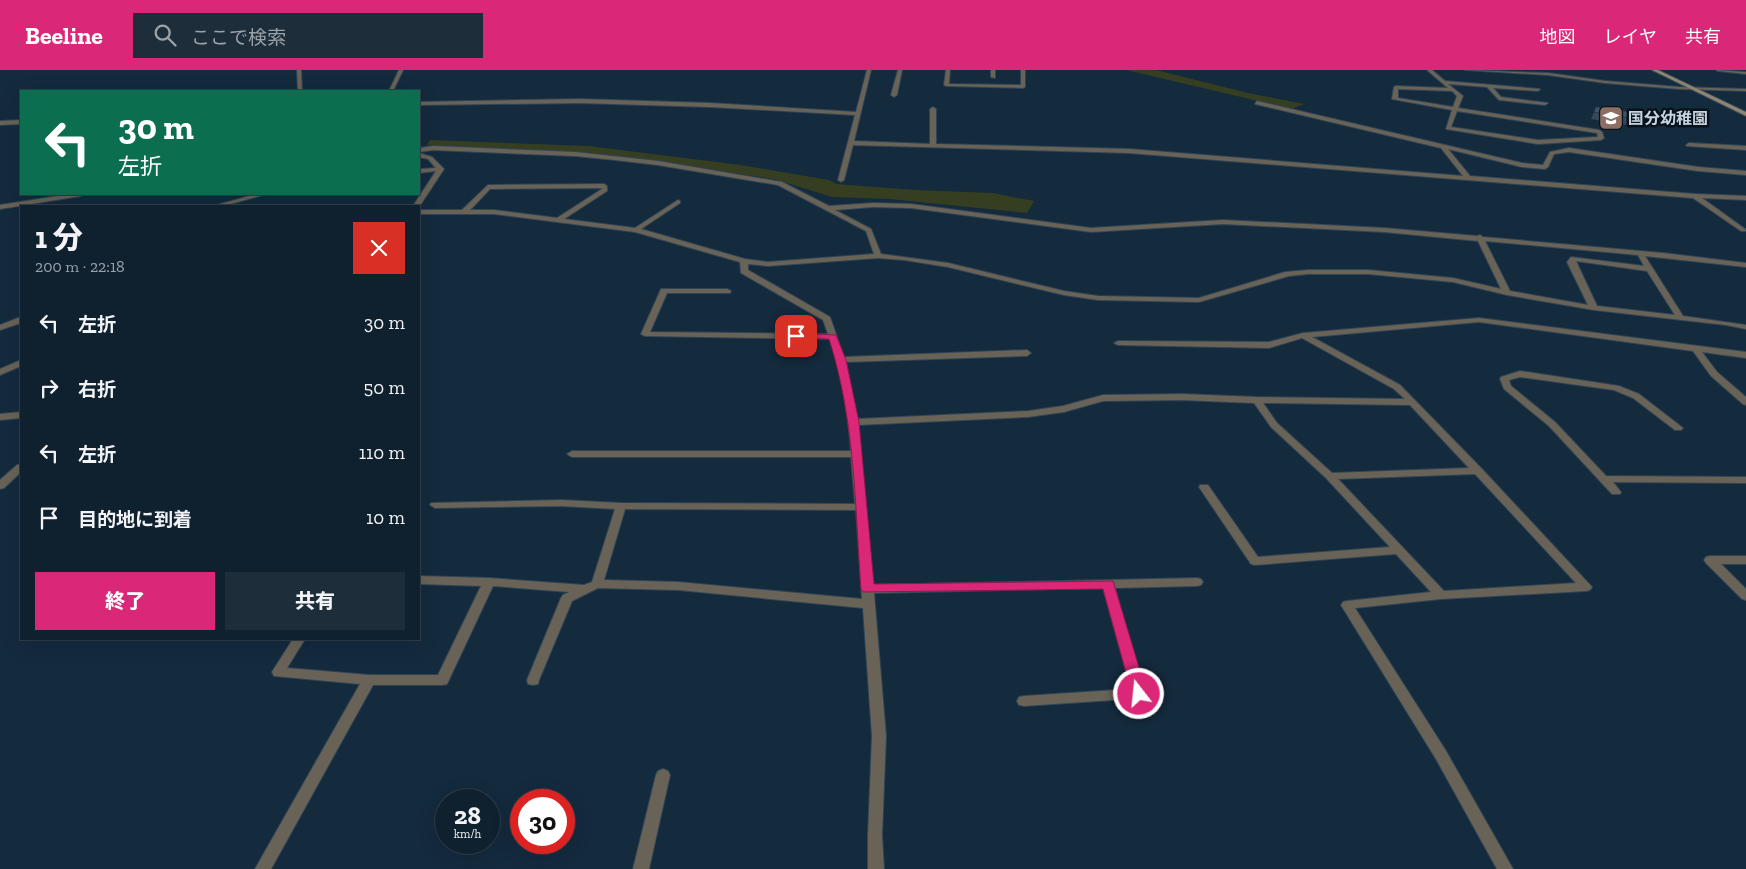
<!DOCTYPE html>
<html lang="ja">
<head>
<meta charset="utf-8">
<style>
  body { margin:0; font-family:"Zilla Slab","Noto Sans JP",serif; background:#1d2d3a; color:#f1f3f6; height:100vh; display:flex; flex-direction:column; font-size:19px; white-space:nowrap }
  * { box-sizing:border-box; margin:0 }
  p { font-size:16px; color:#9ba3aa }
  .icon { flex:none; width:28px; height:28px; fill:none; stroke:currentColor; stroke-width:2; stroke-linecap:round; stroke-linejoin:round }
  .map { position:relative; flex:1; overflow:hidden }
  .side { position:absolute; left:20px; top:135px; width:400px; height:435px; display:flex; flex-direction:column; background:#0f202e; border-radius:0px; box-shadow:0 5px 20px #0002,0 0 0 1px #2f3e4a }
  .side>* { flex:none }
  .hud { position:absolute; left:20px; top:20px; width:400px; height:105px; border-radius:0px; box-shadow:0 5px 20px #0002,0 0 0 1px #2f3e4a; background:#0b6e4f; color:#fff; overflow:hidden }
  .speed { position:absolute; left:435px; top:719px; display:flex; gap:10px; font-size:25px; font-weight:700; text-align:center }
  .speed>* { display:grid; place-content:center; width:65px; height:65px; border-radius:50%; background:#0f202e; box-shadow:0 5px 20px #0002,0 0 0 1px #2f3e4a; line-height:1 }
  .speed small { font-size:12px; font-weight:400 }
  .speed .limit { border:8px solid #d22; background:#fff; color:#111 }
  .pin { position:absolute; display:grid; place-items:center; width:42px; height:42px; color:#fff; margin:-21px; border-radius:10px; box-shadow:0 2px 8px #0006 }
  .me { position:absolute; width:55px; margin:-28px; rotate:344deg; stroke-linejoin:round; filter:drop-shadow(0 0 4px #0008) }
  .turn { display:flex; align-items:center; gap:18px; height:105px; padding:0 15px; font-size:22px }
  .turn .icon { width:65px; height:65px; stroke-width:2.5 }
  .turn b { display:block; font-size:35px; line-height:42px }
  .round { display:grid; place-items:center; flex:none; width:52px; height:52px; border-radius:0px; background:#1d2d3a }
  .headline { display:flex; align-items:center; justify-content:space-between; height:85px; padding:0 15px }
  h1 { font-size:30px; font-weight:800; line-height:38px }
  .cta { display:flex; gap:10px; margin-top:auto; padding:10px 15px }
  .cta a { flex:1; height:58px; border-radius:0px; background:#db2777; color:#fff; font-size:20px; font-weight:800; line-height:58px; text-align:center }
  .cta a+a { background:#1d2d3a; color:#f1f3f6 }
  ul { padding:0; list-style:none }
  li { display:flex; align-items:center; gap:15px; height:65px; padding:0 15px }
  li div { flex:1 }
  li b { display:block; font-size:19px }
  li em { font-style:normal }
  header { display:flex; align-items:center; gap:30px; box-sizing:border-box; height:70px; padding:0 25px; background:#db2777; color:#fff }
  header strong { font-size:24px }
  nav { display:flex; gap:28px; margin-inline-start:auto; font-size:18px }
  .search { width:350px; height:45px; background:#1d2d3a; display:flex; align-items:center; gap:12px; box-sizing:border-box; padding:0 18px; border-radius:0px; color:#9ba3aa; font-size:19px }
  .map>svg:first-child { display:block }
</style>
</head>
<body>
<header>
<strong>Beeline</strong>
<div class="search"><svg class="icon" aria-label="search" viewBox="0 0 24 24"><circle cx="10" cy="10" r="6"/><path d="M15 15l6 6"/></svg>ここで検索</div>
<nav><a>地図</a><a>レイヤ</a><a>共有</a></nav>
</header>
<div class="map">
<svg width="1746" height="799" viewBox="0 0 1746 799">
  <rect width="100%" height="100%" fill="#142a3d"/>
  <g fill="#353e20">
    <path d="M1126 0H1156L1248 23 1304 34 1292 39Z"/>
    <path d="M430 70 589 76 741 95 829 110 836 114 916 120 993 123 1034 131 1027 143 890 129 832 127 774 109 593 83 427 75Z"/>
  </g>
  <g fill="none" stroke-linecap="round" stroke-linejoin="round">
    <defs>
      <g id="street">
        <path d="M297 0H301L302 21H298Z"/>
        <path d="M399 0H403L393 21H389Z"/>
        <path d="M867 0H871L854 71 930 74V39L933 37 936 39V74L1129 79 1463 106 1441 78 1255 34 1257 31 1522 93 1543 95 1550 82 1569 78 1698 97 1746 101V105L1698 101 1569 82 1554 84 1548 97 1545 99 1522 97 1448 79 1470 106 1695 124 1746 126V130L1702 128 1745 159 1746 161H1741L1693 128 1129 83 853 75 844 110 841 112 838 110 855 45 710 37 580 33 419 35V32L580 29 710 33 856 42Z"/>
        <path d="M898 0H902L897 25 894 27 891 25Z"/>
        <path d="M946 0H950L949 14 1021 15V0H1025V17L1023 18 946 16 944 15Z"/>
        <path d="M991 0H995V8L991 7Z"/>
        <path d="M1427 0H1432L1445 11 1540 19 1538 21 1493 18 1501 27 1548 33 1545 35 1499 30 1487 17 1448 14 1463 26 1458 38 1599 60 1602 62 1604 68 1601 70 1538 74 1446 59 1452 40 1392 29 1394 17 1396 16 1448 18ZM1398 19 1452 21 1457 26 1453 37 1398 28ZM1457 41 1597 63 1598 67 1538 70 1451 57Z"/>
        <path d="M1465 0 1548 3 1605 11 1679 17 1746 19V21L1679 19 1605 13 1548 5Z"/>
        <path d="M1716 0 1746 2V4L1718 1Z"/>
        <path d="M21 50V54L0 55V51Z"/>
        <path d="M1689 73 1746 76V80L1687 76 1686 75Z"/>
        <path d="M433 76 575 82 658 91 782 112 829 136 873 133 911 134 1091 158 1223 150 1384 158 1477 166 1480 165 1483 167 1663 183 1746 193V197L1645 186 1683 246 1746 255V259L1726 255 1594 240 1507 225 1453 212 1368 204H1308L1289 206 1199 232 1098 230 1064 225 948 197 904 190 878 188 768 196 748 194V200L830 247 844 287 1027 280 1031 283 1027 286 846 292 857 349 1028 341 1063 336 1103 325 1182 324 1257 327 1405 329 1394 319 1302 268 1269 278 1118 275 1114 273 1118 271 1269 272 1303 263 1479 248 1746 282V288L1702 282 1717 302 1746 327V335L1743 334 1711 306 1693 281 1479 252 1312 267 1400 315 1482 399 1592 517 1590 520 1586 521 1441 529 1355 538 1446 681 1513 799H1497L1436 689 1341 535 1343 532 1347 531 1431 522 1396 484 1255 495 1251 494 1199 417 1200 415H1208L1258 487 1390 477 1326 408 1271 357 1254 333 1182 330 1103 331 1064 342 1028 347 858 355 873 515 1197 508 1201 509 1203 512 1201 515 1197 516 1115 518 1145 624 1144 628 1024 636 1019 635 1017 631 1019 627 1024 626 1131 619 1103 518 874 523 886 666 882 765 884 799H868V765L872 666 863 538 678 520 598 518 572 531 539 610 538 614 533 615 528 614 527 610 561 528 563 525 569 522 493 516 447 614 442 615H373L271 799H255L360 614 274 606 272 602 293 569H305L287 598 369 605H438L481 516 419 514V506L489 508 584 515 592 512 615 439 561 436 435 438 430 435 431 433 561 430 621 433 855 434 851 387H572L567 384 572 381H851C848 343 842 305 830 269L645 266 641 264 661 219H727L731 221 730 223H667L650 262 828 264 823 250 741 203 740 192 635 162 494 144H419V140H462L488 115 604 114 607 116V121L564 149 635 158 678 130 680 131V133L641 159 745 189 768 192 874 184 866 161 778 115 658 95 615 90 575 86 433 80 419 82V78ZM601 118 602 119 557 148 494 140H470L490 119ZM873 137 911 138 1091 162 1223 154 1384 162 1478 171 1501 219 1453 208 1368 200H1308L1285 202 1199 228 1098 226 1064 221 948 193 881 184 871 159 835 140ZM1485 171 1638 185 1644 196 1571 187 1567 192 1588 235 1510 221ZM1576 191 1647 201 1675 245 1597 236ZM1263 333 1410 335 1469 398 1332 403 1277 353ZM1475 404 1576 513 1444 521 1338 409ZM625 439 856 440 862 529 678 512 604 510Z"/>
        <path d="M419 83 432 87 444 99 419 137 413 136 436 101 419 103V99L436 98 428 89 419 87Z"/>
        <path d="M71 124H84L81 126 0 139V135Z"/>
        <path d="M257 124H267L223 136H213Z"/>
        <path d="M18 248H21V253L0 260V255Z"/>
        <path d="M21 290V296L0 305V299Z"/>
        <path d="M1520 301 1619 316 1639 324 1683 358 1681 360H1675L1633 328 1614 320 1520 307 1509 310 1511 316 1555 352 1606 406 1746 407V413L1613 412 1621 422 1620 424H1612L1549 356 1504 319 1500 309 1501 307Z"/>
        <path d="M21 342V348L0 350V344Z"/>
        <path d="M21 394V402L4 418 0 419V410L17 395Z"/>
        <path d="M1710 486H1746V494H1721L1746 519V530L1742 529 1706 493 1704 490 1706 487Z"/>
        <path d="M663 699 668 701 670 705 649 799H633L656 705 658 701Z"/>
      </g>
      <path id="secondary" d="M1652 0H1658L1746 42V46Z"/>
    </defs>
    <use href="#street" stroke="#314557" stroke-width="2"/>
    <use href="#secondary" stroke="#314557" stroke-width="2"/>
    <use href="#street" fill="#696357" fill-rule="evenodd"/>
    <use href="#secondary" fill="#8e8571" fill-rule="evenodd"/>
  </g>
  <path fill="#35495b" d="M1596 37 1643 50 1640 57 1591 49Z"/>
  <path fill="#3e556a" stroke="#2b3c4a" d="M1596 37 1644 44 1643 50 1594 42Z"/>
  <path fill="#db2777" stroke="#8e194d" d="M796 263 836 265 846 290 859 352 874 514 1113 511 1147 624 1144 628 1139 629 1134 628 1132 624 1103 519 863 522 861 519C855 436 855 349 829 269L792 268V264Z"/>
  <defs>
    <symbol id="school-square" viewBox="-11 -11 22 22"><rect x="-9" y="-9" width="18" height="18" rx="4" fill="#8d6e63" stroke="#09121a"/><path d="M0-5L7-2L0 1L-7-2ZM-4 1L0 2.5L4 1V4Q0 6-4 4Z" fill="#fff"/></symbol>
  </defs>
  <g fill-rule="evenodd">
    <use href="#school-square" x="1597" y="34" width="28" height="28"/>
  </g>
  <g text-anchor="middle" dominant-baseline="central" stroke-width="5" stroke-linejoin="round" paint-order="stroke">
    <g font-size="16" font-weight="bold" fill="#c7d4e0" stroke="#09121a" text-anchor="start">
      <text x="1628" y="48">国分幼稚園</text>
    </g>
  </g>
</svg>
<div class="speed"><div>28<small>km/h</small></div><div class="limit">30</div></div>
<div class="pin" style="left:796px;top:266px;background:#d93025"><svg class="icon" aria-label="arrive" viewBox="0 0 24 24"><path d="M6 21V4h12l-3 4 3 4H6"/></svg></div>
<svg class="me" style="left:1139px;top:624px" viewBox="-20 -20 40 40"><circle r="17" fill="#db2777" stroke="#fff" stroke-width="3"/><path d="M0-11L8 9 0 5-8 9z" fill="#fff"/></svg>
<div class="hud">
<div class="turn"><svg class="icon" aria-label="left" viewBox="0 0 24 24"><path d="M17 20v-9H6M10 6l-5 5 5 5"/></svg><div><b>30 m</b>左折</div></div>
</div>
<section class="side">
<div class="headline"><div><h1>1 分</h1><p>200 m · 22:18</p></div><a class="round" style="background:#d93025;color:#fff"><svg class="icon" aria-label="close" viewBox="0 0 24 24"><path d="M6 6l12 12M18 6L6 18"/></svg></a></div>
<ul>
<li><svg class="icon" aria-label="left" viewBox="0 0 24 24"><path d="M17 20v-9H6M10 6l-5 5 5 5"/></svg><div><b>左折</b></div><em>30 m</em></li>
<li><svg class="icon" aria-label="right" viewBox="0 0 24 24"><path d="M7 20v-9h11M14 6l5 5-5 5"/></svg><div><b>右折</b></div><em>50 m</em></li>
<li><svg class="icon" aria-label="left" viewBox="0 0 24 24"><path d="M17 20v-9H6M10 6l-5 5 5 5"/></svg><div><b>左折</b></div><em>110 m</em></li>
<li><svg class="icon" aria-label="arrive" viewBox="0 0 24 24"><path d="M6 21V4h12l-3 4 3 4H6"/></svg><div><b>目的地に到着</b></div><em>10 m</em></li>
</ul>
<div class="cta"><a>終了</a><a>共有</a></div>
</section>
</div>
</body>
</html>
